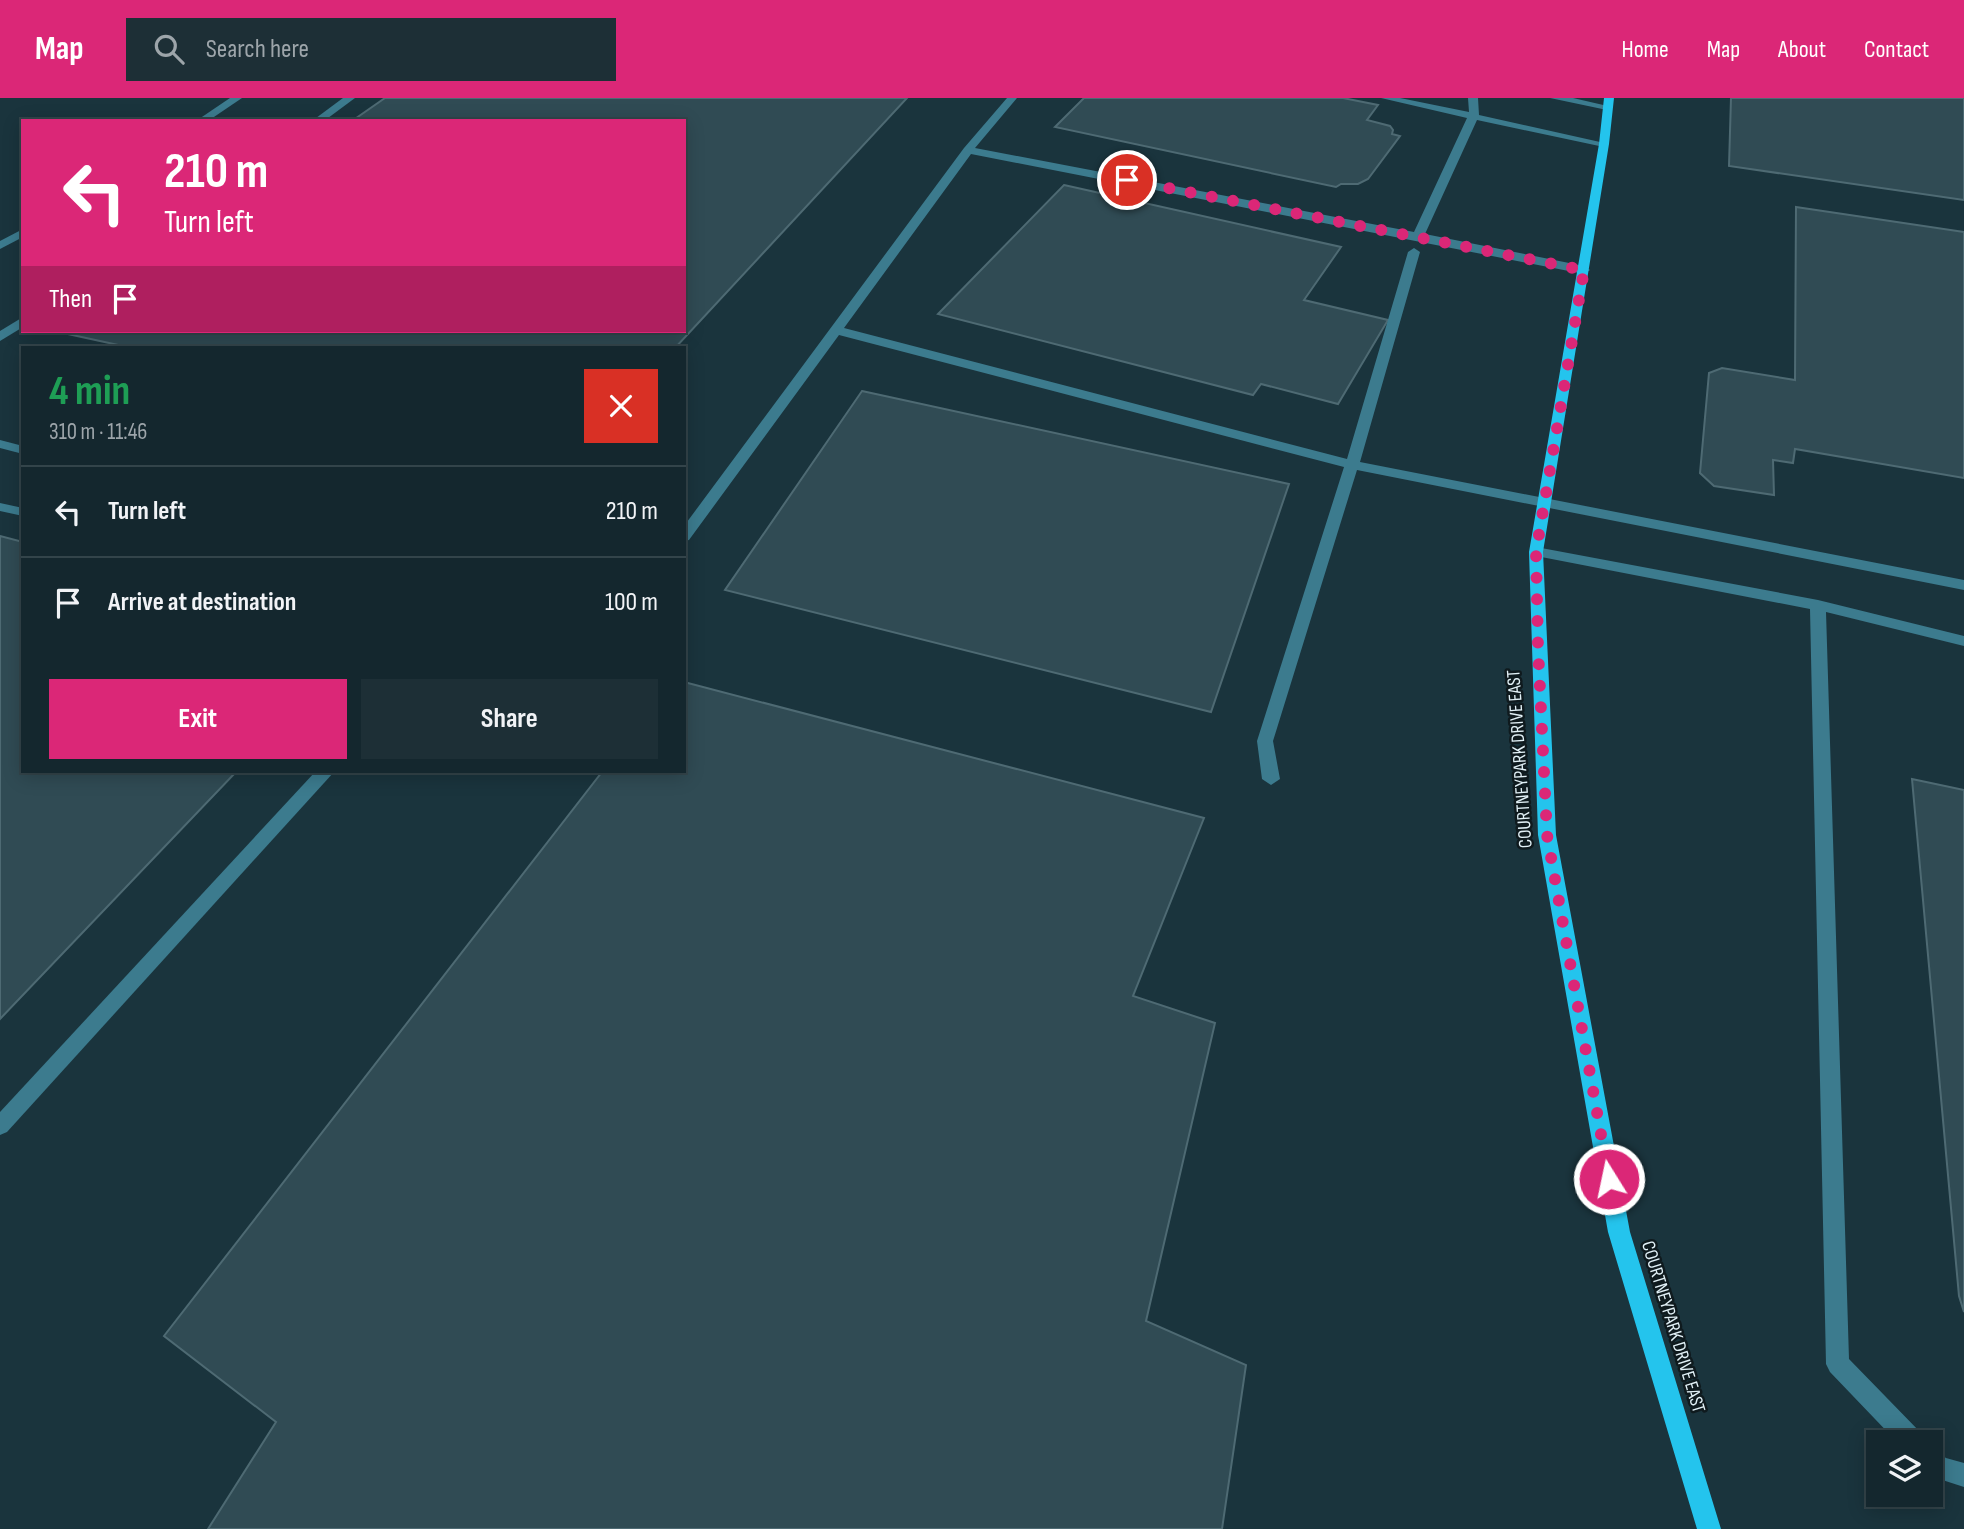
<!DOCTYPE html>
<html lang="en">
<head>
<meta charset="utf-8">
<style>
  body { margin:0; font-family:"Sofia Sans Condensed",sans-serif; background:#1d2f36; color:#f1f3f6; height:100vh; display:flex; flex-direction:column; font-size:26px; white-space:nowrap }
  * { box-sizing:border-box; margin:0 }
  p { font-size:23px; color:#9da5aa }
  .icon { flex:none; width:38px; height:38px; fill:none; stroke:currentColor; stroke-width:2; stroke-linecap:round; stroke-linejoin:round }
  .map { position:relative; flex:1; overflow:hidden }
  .drawer { position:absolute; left:21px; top:248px; width:665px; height:427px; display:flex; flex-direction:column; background:#14272e; border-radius:0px; box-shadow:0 4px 18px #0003,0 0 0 2px #33444a }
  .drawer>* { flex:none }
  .top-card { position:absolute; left:21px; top:21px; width:665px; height:214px; border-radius:0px; box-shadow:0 4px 18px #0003,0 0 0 2px #33444a; background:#db2777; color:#fff; overflow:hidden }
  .buttons { position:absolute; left:1866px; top:1332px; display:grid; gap:14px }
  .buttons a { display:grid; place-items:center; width:77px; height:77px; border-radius:0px; background:#14272e; box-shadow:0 4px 18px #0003,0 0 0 2px #33444a; font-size:35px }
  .pin { position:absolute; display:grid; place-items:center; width:60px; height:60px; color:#fff; margin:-30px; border:4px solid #fff; border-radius:50%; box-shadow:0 2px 7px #0007 }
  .me { position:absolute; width:77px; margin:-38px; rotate:350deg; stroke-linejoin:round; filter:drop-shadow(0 0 5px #0008) }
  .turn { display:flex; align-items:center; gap:24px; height:147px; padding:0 28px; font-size:32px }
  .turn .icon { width:91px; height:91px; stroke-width:2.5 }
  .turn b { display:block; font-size:49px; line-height:60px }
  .then { display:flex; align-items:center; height:66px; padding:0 28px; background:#0003; gap:14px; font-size:26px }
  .round { display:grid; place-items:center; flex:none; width:74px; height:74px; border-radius:0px; background:#1d2f36 }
  .overview { display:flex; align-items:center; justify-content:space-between; height:119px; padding:0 28px }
  h1 { font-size:42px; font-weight:700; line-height:52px; color:#1e9e55 }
  .button { display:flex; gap:14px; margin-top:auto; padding:14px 28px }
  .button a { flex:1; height:80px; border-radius:0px; background:#db2777; color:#fff; font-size:28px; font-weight:700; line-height:80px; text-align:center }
  .button a+a { background:#1d2f36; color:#f1f3f6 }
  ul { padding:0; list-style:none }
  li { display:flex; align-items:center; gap:21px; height:91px; padding:0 28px; border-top:2px solid #33444a }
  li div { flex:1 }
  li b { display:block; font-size:26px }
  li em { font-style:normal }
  header { display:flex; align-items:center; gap:42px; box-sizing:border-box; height:98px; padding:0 35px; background:#db2777; color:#fff }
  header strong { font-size:33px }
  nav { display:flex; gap:38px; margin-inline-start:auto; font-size:24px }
  .search { width:490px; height:63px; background:#1d2f36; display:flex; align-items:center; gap:18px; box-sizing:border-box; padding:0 24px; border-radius:0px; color:#9da5aa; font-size:26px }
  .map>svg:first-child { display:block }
</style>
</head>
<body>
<header>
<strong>Map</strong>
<div class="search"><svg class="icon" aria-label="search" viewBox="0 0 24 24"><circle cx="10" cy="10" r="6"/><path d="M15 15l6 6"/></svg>Search here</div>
<nav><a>Home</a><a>Map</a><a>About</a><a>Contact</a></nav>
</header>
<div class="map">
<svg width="1964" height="1431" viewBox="0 0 1964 1431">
  <rect width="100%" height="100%" fill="#1a343d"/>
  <g fill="#304b54" stroke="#4e6a73" stroke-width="2">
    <path d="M385 0H907L675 250H132L54 233H684V23H352Z"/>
    <path d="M1084 0H1343L1378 7 1367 22 1390 28 1393 32 1392 36 1400 38 1368 81 1358 86H1341L1336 89 1055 29Z"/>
    <path d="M1731 0H1964V102L1729 68Z"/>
    <path d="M1064 87 1341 149 1304 202 1388 222 1338 306 1261 286 1253 297 938 216Z"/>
    <path d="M1796 109 1964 134V380L1795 351 1793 365 1773 362 1774 397 1714 388 1700 375 1709 275 1722 270 1795 282Z"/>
    <path d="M862 293 1289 386 1211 614 725 492Z"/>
    <path d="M0 438 23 444V674H236L0 921Z"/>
    <path d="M684 584 1204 720 1133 898 1215 925 1146 1223 1246 1267 1222 1431H208L276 1324 164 1238 602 674H684Z"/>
    <path d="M1912 681 1964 692V1214L1959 1198Z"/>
  </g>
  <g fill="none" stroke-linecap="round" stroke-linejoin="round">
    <g fill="#3c7b8e" fill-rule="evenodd">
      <path d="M230 0H242L208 23H196Z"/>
      <path d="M343 0H355L324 23H312Z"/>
      <path d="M1007 0H1017L975 50 1414 134 1467 20 1381 0H1400L1469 14 1468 0H1478L1479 17 1609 46 1604 49 1477 22 1425 136 1584 168 1590 172 1584 176 971 56 844 230 1347 361 1408 154 1414 150 1420 154 1360 364 1964 482V492L1357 372 1273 643 1280 681 1271 687 1262 681 1257 643 1344 369 839 237 689 442 684 443V428L964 50Z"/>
      <path d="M1550 0H1573L1612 9 1607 12Z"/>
      <path d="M23 131V139L0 151V143Z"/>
      <path d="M23 219V229L0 243V233Z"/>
      <path d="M0 342 23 348V356L0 350Z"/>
      <path d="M0 405 23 410V418L0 413Z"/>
      <path d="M1536 449 1818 502 1964 538V548L1826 514 1849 1261 1922 1336 1926 1344H1897L1830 1274 1826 1266 1810 511 1531 457 1529 454 1531 451Z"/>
      <path d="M315 674H334L7 1034 0 1037V1014Z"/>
      <path d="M1930 1349 1946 1360 1964 1365V1389L1930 1378Z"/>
    </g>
    <path fill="#24c4ed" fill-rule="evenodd" d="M1604 0H1614L1609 46 1543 454 1556 737 1630 1134 1721 1431H1697L1608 1134 1538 737 1529 454 1599 46Z"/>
  </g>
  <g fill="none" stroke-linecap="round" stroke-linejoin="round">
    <path stroke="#db2777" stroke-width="12" stroke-dasharray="0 21.6" d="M1127 82 1584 172 1536 454 1538 549 1547 737 1609 1081"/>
  </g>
  <g text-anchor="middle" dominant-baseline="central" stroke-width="5" stroke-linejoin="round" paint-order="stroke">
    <g font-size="19" fill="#e2f1f7" stroke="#0f1a1e">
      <text transform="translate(1520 661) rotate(-94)">COURTNEYPARK DRIVE EAST</text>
      <text transform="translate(1673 1229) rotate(73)">COURTNEYPARK DRIVE EAST</text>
    </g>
  </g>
</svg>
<div class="buttons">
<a><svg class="icon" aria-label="layers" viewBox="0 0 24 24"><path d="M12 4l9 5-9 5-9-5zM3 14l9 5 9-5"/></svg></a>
</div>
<div class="pin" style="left:1127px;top:82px;background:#d93025"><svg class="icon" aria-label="arrive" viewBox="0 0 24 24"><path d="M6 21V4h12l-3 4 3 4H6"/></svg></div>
<svg class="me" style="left:1609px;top:1081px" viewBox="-20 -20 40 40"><circle r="17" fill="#db2777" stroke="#fff" stroke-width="3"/><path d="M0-11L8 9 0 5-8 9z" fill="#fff"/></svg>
<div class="top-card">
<div class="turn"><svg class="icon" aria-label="left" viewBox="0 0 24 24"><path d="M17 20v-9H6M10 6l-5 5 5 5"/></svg><div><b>210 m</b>Turn left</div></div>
<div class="then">Then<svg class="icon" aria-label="arrive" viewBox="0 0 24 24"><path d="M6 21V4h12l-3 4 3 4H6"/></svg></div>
</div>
<section class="drawer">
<div class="overview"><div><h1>4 min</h1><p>310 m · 11:46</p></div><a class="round" style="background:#d93025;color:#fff"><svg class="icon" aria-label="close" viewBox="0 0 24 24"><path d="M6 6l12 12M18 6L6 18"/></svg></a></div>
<ul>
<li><svg class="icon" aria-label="left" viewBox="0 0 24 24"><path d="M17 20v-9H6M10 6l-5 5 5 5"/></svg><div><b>Turn left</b></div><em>210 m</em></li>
<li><svg class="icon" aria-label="arrive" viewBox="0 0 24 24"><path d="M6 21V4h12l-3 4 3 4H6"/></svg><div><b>Arrive at destination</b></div><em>100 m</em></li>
</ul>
<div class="button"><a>Exit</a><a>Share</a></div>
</section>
</div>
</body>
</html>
